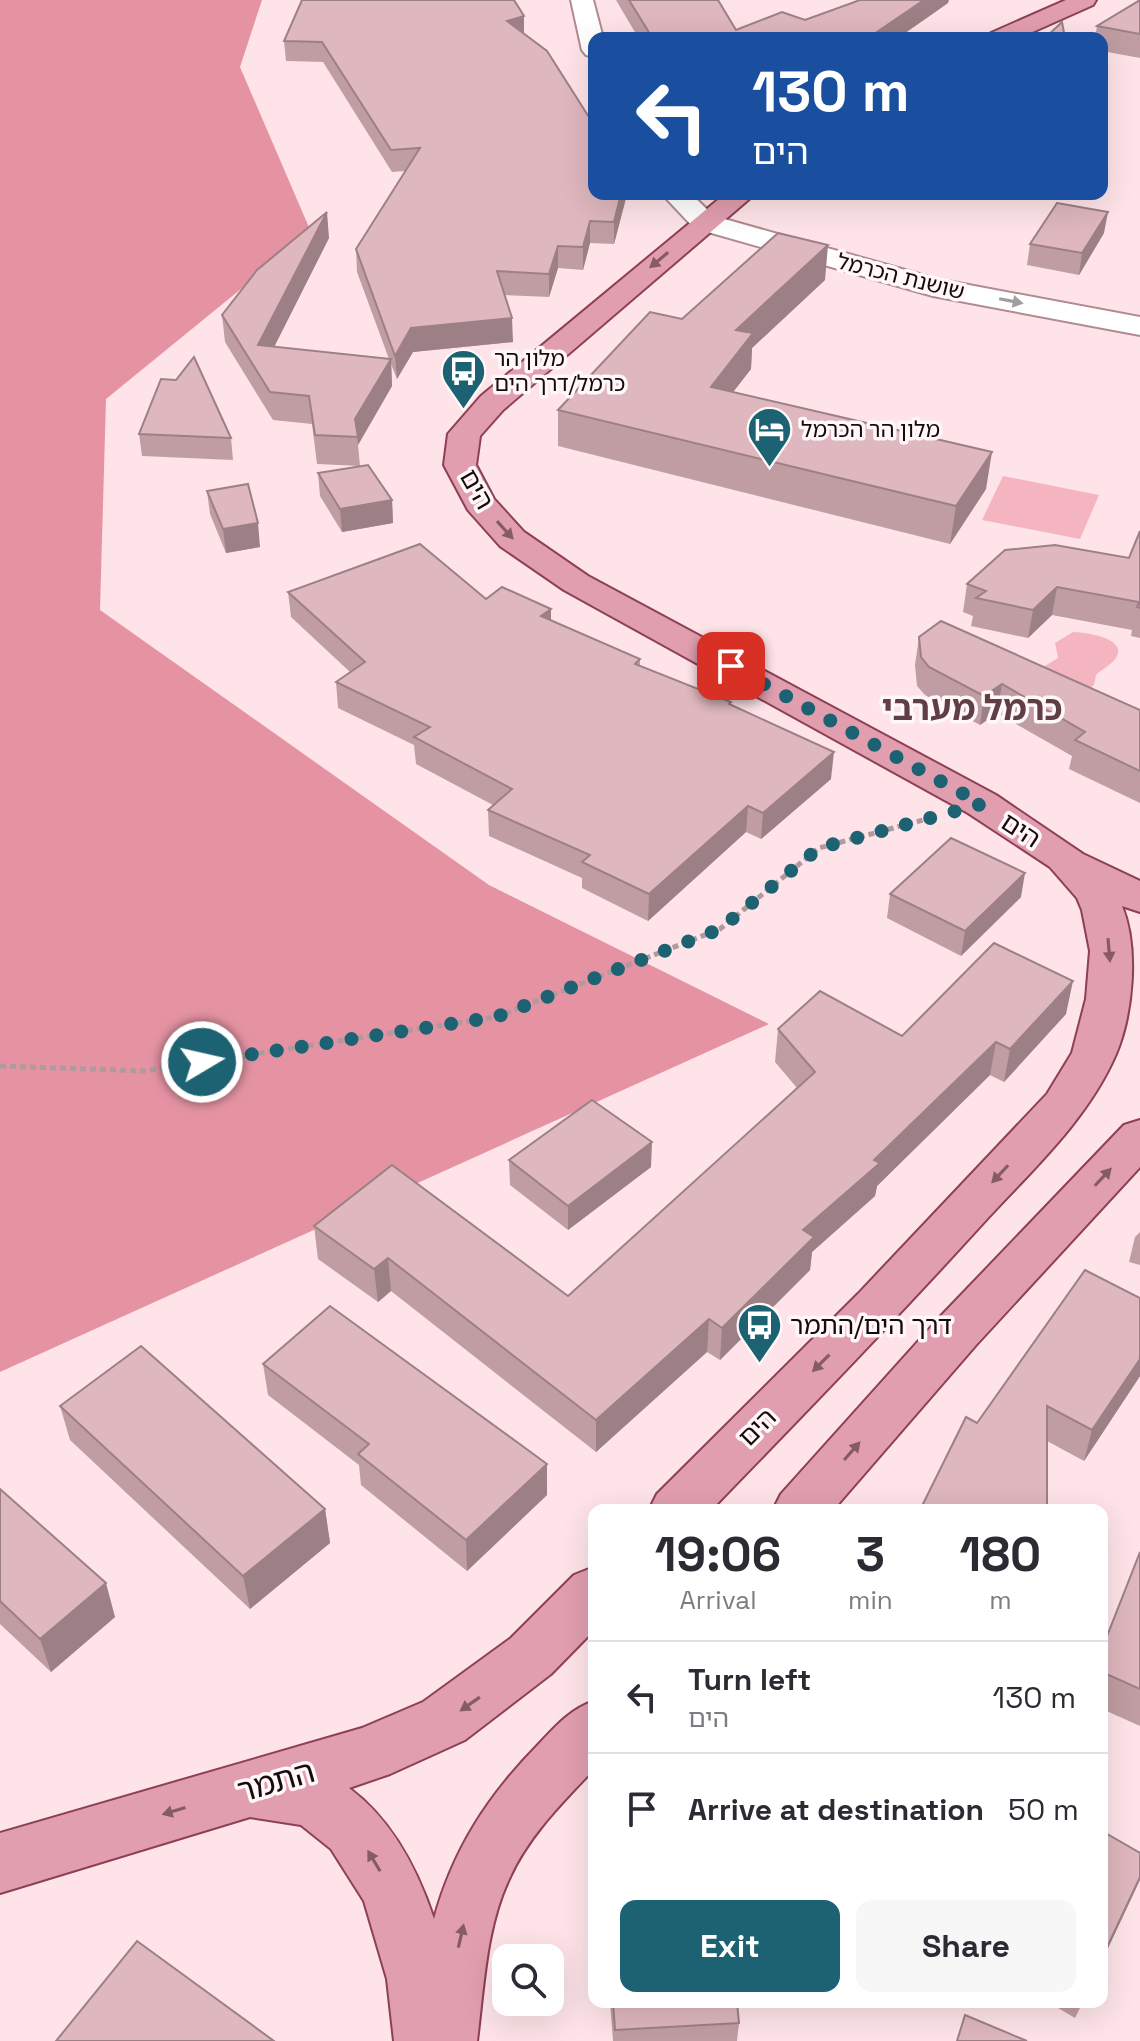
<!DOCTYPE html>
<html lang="en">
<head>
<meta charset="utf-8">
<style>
  body { margin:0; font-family:"Space Grotesk","Noto Sans Hebrew",sans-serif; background:#f7f7f7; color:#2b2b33; height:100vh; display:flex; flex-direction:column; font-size:30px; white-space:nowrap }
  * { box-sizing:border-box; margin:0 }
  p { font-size:26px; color:#7c7c81 }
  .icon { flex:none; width:44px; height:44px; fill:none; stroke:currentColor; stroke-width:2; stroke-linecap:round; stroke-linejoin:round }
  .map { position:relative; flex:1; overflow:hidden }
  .sheet { position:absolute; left:588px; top:1504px; width:520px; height:504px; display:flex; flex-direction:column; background:#fff; border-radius:16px; box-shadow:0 8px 32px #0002 }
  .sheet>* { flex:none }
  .hud { position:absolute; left:588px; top:32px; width:520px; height:168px; border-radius:16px; box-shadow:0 8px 32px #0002; background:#1a4fa0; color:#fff; overflow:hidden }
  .controls { position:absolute; left:492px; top:1944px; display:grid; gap:16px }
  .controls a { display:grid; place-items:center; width:72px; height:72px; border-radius:16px; background:#fff; box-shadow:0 8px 32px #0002; font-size:40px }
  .pin { position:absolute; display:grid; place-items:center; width:68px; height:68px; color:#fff; margin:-34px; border-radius:16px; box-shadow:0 4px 12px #0006 }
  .me { position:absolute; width:88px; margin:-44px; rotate:81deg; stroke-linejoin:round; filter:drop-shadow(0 0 6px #0008) }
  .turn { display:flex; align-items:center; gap:28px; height:168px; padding:0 32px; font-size:36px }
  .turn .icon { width:104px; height:104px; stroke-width:2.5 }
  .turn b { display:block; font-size:56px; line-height:68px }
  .eta { display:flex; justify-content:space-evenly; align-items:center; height:136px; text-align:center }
  .eta b { font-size:48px; font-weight:700; line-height:56px }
  .cta { display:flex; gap:16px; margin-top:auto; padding:16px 32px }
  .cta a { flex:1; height:92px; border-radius:16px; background:#1c6273; color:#fff; font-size:32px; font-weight:700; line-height:92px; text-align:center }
  .cta a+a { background:#f7f7f7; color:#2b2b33 }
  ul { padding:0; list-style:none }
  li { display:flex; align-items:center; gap:24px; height:112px; padding:0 32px; border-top:2px solid #e1e1e2 }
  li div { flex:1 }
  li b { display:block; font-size:30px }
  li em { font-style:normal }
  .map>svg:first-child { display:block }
</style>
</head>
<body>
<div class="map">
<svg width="1140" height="2041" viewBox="0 0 1140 2041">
  <rect width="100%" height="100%" fill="#fee4e8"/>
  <g fill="#f5b5c0">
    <path d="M1003 476 1099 495 1080 539 982 520Z"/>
    <path d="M1073 632C1084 632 1129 638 1116 658 1112 664 1101 670 1096 675L1094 685 1088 689 1033 673 1058 658 1055 643Z"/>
  </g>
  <path fill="#e593a3" d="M0 0H262L240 67 311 232 106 399 100 610 489 885 769 1024 0 1372Z"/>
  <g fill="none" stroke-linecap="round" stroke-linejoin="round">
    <defs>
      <g id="minor">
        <path d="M571 0H593L603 38H594V57L586 55 582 50Z"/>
        <path d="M662 194H691L714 216 937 279 1140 317V335L933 296 694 228Z"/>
      </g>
      <g id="major">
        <path d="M1066 0H1096L1093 5 1019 38H987L991 33Z"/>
        <path d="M725 194H755L503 410 480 436 476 465 494 499 524 532 588 576 996 795 1083 854 1140 881V912L1122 906C1139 947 1133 1014 1116 1054 1088 1119 1033 1169 986 1220 896 1319 804 1414 711 1510H649L657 1494 858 1294 1047 1094 1072 1053 1086 999 1090 951 1082 910 1077 898 1050 867 968 813 564 590 500 546 468 510 444 465 448 434 481 396Z"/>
        <path d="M1140 1120V1167L976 1345 833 1510H773L781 1494 940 1317 1124 1125Z"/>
        <path d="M594 1567V1630L551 1674 465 1740 390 1774 349 1788C392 1820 417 1868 434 1919 453 1850 487 1797 537 1746 555 1727 569 1710 594 1701V1769C563 1802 529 1835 510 1877 486 1926 484 1987 477 2041H394L387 1979 364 1901 331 1849 301 1825 250 1817 0 1893V1833L362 1728 423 1702 511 1638 574 1575Z"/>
      </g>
    </defs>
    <use href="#minor" stroke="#b08b91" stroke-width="4"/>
    <use href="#major" stroke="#8d4053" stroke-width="4"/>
    <path stroke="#b09a9e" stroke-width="5" stroke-dasharray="6 4" stroke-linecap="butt" d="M0 1066 143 1071 496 1017 720 929 819 848 927 819"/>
    <use href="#minor" fill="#fff" fill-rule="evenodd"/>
    <use href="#major" fill="#e19eaf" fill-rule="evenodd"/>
  </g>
  <g fill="#c09da3">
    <path d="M616 0H718L736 30 805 20 948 3 898 38H631V34H636Z"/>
    <path d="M1140 0V58L1102 51V38H1095L1097 26Z"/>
    <path d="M524 16V34L626 198 614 244 590 243 583 270 558 268 549 297 505 295 513 342 413 352 397 379 391 364 392 386 358 445 360 466 317 464 312 424 273 420 225 342 222 315 329 238 274 347 389 359 357 272 356 249 406 171 392 172 323 62 286 61 284 41Z"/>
    <path d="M1104 233 1079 275 1027 265 1030 244Z"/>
    <path d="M825 280 752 348 751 369 733 392 986 489 950 544 558 446V410L682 319Z"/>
    <path d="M139 434 231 438 233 460 142 456Z"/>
    <path d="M318 473 392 500 393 523 342 532 320 496Z"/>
    <path d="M207 491 260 547 226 553 210 514Z"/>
    <path d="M1140 531V638L1131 636 1132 630 1052 615 1028 638 971 626 973 616 963 612 967 584 1129 558Z"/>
    <path d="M288 592 486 599 551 621 640 659V666L731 702V705L831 779 761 839 746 832 648 921 582 888V878L489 836 488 810 493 805 416 764 414 745 338 708 336 682 350 672 291 617Z"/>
    <path d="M919 637 1140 710V803L1069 769 1072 756 997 713 980 725 925 695 917 686 915 665Z"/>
    <path d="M890 894 1021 897 961 956 887 918Z"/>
    <path d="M1066 1014 1004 1082 990 1075 877 1186 875 1196 812 1252 810 1270 720 1360 707 1352 596 1452 391 1291 378 1302 318 1259 314 1226 568 1296 797 1088 775 1062 778 1029 902 1036Z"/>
    <path d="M509 1160 651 1167 568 1230 510 1185Z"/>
    <path d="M1140 1232V1265L1129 1262 1135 1237Z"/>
    <path d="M1140 1298V1376L1084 1461 1047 1441 977 1423Z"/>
    <path d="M263 1364 547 1464V1495L467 1571 361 1485 359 1465 268 1395Z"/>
    <path d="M60 1406 325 1509 330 1543 250 1609 70 1440Z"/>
    <path d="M0 1489 115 1617 51 1672 0 1624Z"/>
    <path d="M1140 1552V1726L1102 1709V1649Z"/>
    <path d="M610 2002H737L739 2023 737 2041H613Z"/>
    <path d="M1048 2002H1083L1075 2018Z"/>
  </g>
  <g fill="#9c8085">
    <path d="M924 0H949L948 3 898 38H868Z"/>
    <path d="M524 16V36L507 21Z"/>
    <path d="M621 194H626V198L614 244V222Z"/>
    <path d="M327 212 329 238 261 373 258 345Z"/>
    <path d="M1108 212 1104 233 1079 275 1082 253Z"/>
    <path d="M590 221V243L583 270V247Z"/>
    <path d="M828 245 825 280 752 348 751 369 709 423 711 387 736 330Z"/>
    <path d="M558 246V268L549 297V274Z"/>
    <path d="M512 318 513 342 413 352 397 379 395 356 411 328Z"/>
    <path d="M391 359 392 386 358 445 355 419Z"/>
    <path d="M992 452 986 489 950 544 956 506Z"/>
    <path d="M392 500 393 523 342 532 340 509Z"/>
    <path d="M258 523 260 547 226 553 223 529Z"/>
    <path d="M1057 587 1052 615 1028 638 1033 610Z"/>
    <path d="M551 609V634L541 616Z"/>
    <path d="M1002 684 997 713 980 725 984 696Z"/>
    <path d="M834 752 831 779 761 839 763 813Z"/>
    <path d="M748 806 746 832 648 921 649 894Z"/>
    <path d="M1025 873 1021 897 961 956 965 931Z"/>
    <path d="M1073 981 1066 1014 1004 1082 1010 1049Z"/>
    <path d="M996 1042 990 1075 877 1186 875 1196 812 1252 810 1270 720 1360 722 1328 803 1230Z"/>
    <path d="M652 1142 651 1167 568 1230V1206Z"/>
    <path d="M388 1258 391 1291 378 1302 374 1269Z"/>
    <path d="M709 1319 707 1352 596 1452V1420Z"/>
    <path d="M1140 1359V1376L1084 1461 1092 1430Z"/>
    <path d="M547 1464V1495L467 1571 466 1540Z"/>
    <path d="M325 1509 330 1543 250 1609 243 1576Z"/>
    <path d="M106 1583 115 1617 51 1672 40 1639Z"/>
    <path d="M1140 1877V1880L1102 1961V1958Z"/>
  </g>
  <g fill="#dfb7be" stroke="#9c8085" stroke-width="2">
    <path d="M302 0H514L524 16 507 21 547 51 594 125V194H621L614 222 590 221 583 247 558 246 549 274 497 271 512 318 411 328 395 356 356 249 420 148 391 150 322 42 284 41Z"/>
    <path d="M629 0H718L736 30 782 12 805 20 860 0H924L868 38H631V34H650Z"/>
    <path d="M1140 0V34L1097 26Z"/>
    <path d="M1062 22 1065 38H1045Z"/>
    <path d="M1057 203 1108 212 1082 253 1030 244Z"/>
    <path d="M327 212 258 345 391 359 355 419 358 437 315 435 309 396 270 392 222 315 257 270Z"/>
    <path d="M778 233 828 245 736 330 753 333 711 387 992 452 956 506 558 410 650 312 682 319Z"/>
    <path d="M194 357 231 438 139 434 161 379 176 380Z"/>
    <path d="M368 465 392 500 340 509 318 473Z"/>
    <path d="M248 484 258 523 223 529 207 491Z"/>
    <path d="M1140 531V608L1137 607 1139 602 1057 587 1033 610 976 598 986 591 967 584 1005 550 1055 545 1129 558Z"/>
    <path d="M420 544 486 599 502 587 551 609 541 616 640 659 635 664 731 702 729 704 834 752 763 813 748 806 649 894 582 862 590 855 488 810 512 789 414 737 430 727 336 682 365 662 288 592Z"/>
    <path d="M941 621 1140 710V771L1075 740 1085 732 1002 684 984 696 929 667 921 657 919 637Z"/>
    <path d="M951 838 1025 873 965 931 890 894Z"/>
    <path d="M994 943 1073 981 1010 1049 996 1042 874 1160 880 1163 803 1230 814 1237 722 1328 709 1319 596 1420 388 1258 374 1269 314 1226 392 1165 568 1296 815 1072 778 1029 820 991 902 1036Z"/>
    <path d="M592 1100 652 1142 568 1206 509 1160Z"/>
    <path d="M1085 1270 1140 1298V1359L1092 1430 1047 1406V1510H920L966 1417 977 1423Z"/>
    <path d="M330 1306 547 1464 466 1540 358 1454 369 1444 263 1364Z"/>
    <path d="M141 1346 325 1509 243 1576 60 1406Z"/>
    <path d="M0 1489 106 1583 40 1639 0 1601Z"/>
    <path d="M1140 1552V1689L1102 1672V1649Z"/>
    <path d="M1102 1831 1140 1853V1877L1102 1958Z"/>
    <path d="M137 1941 274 2041H56Z"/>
    <path d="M613 2002H737L739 2023 615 2030Z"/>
    <path d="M965 2015 1027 2041H957Z"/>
  </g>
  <defs><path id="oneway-solid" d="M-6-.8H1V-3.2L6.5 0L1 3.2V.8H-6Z" transform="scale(2)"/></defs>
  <g fill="#865b66">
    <use href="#oneway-solid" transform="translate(659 260) rotate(140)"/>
    <use href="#oneway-solid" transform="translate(505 530) rotate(48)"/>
    <use href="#oneway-solid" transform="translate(1109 950) rotate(85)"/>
    <use href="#oneway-solid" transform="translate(1000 1174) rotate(133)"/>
    <use href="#oneway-solid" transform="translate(1103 1177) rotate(-47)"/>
    <use href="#oneway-solid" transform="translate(821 1363) rotate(135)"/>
    <use href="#oneway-solid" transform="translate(852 1451) rotate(-49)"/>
    <use href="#oneway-solid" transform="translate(470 1704) rotate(145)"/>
    <use href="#oneway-solid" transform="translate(174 1811) rotate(163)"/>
    <use href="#oneway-solid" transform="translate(374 1861) rotate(-121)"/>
    <use href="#oneway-solid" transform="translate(461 1936) rotate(-77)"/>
  </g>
  <use fill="#a29d9e" href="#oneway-solid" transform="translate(1011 301) rotate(11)"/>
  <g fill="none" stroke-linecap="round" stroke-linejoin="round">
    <path stroke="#1c6273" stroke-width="14" stroke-dasharray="0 25.2" d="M202 1062 496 1017 720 929 819 848 982 804 731 666"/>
  </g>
  <defs>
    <symbol id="bus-pin" viewBox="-11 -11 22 30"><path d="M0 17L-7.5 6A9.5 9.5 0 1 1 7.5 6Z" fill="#1c6273" stroke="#fff7f8"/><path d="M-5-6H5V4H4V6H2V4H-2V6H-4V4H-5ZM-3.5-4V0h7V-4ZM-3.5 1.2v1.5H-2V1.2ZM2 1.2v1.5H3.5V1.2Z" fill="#fff"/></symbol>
    <symbol id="hotel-pin" viewBox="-11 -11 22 30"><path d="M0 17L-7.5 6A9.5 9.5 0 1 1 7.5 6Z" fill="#1c6273" stroke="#fff7f8"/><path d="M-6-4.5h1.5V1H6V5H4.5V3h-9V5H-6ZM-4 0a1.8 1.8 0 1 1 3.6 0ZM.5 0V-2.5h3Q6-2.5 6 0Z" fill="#fff"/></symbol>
  </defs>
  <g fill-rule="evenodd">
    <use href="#bus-pin" x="438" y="346" width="51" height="69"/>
    <use href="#hotel-pin" x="744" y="404" width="51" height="69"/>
    <use href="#bus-pin" x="734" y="1300" width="51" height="69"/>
  </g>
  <g text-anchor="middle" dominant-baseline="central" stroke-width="7" stroke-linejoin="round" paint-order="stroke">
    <g font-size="22" fill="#170a0c" stroke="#fff7f8">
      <text transform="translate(901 276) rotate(14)">שושנת הכרמל</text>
    </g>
    <g font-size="22" fill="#170a0c" stroke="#fff7f8" text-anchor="start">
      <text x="494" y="358">מלון הר<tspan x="494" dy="25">כרמל/דרך הים</tspan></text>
      <text x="801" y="429">מלון הר הכרמל</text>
    </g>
    <g font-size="26" fill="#170a0c" stroke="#fff7f8">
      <text transform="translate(477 489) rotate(60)">הים</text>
      <text transform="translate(1021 830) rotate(33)">הים</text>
      <text transform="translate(757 1427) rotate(-45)">הים</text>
    </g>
    <g font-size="26" fill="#170a0c" stroke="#fff7f8" text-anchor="start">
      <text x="790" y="1325">דרך הים/התמר</text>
    </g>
    <g font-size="32" fill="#170a0c" stroke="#fff7f8">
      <text transform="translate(276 1781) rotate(-16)">התמר</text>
    </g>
    <g font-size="34" font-weight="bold" fill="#5f3e44" stroke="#fff7f8">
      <text x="972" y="708">כרמל מערבי</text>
    </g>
  </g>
</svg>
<div class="controls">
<a><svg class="icon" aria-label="search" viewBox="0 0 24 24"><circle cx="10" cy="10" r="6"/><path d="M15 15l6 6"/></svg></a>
</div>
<div class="pin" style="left:731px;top:666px;background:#d93025"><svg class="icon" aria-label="arrive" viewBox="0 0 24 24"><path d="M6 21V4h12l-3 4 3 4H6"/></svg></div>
<svg class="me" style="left:202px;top:1062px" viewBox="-20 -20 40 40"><circle r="17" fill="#1c6273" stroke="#fff" stroke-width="3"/><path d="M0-11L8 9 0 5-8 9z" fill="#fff"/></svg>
<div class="hud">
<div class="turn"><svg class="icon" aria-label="left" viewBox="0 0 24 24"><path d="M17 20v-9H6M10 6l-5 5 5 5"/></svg><div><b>130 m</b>הים</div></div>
</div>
<section class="sheet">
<div class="eta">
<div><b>19:06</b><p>Arrival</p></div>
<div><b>3</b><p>min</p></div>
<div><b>180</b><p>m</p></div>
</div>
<ul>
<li><svg class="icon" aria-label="left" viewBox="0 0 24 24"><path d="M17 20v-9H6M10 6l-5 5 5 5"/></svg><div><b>Turn left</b><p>הים</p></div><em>130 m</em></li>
<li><svg class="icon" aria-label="arrive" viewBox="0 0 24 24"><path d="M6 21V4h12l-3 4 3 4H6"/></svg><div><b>Arrive at destination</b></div><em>50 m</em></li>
</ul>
<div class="cta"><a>Exit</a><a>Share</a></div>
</section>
</div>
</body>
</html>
